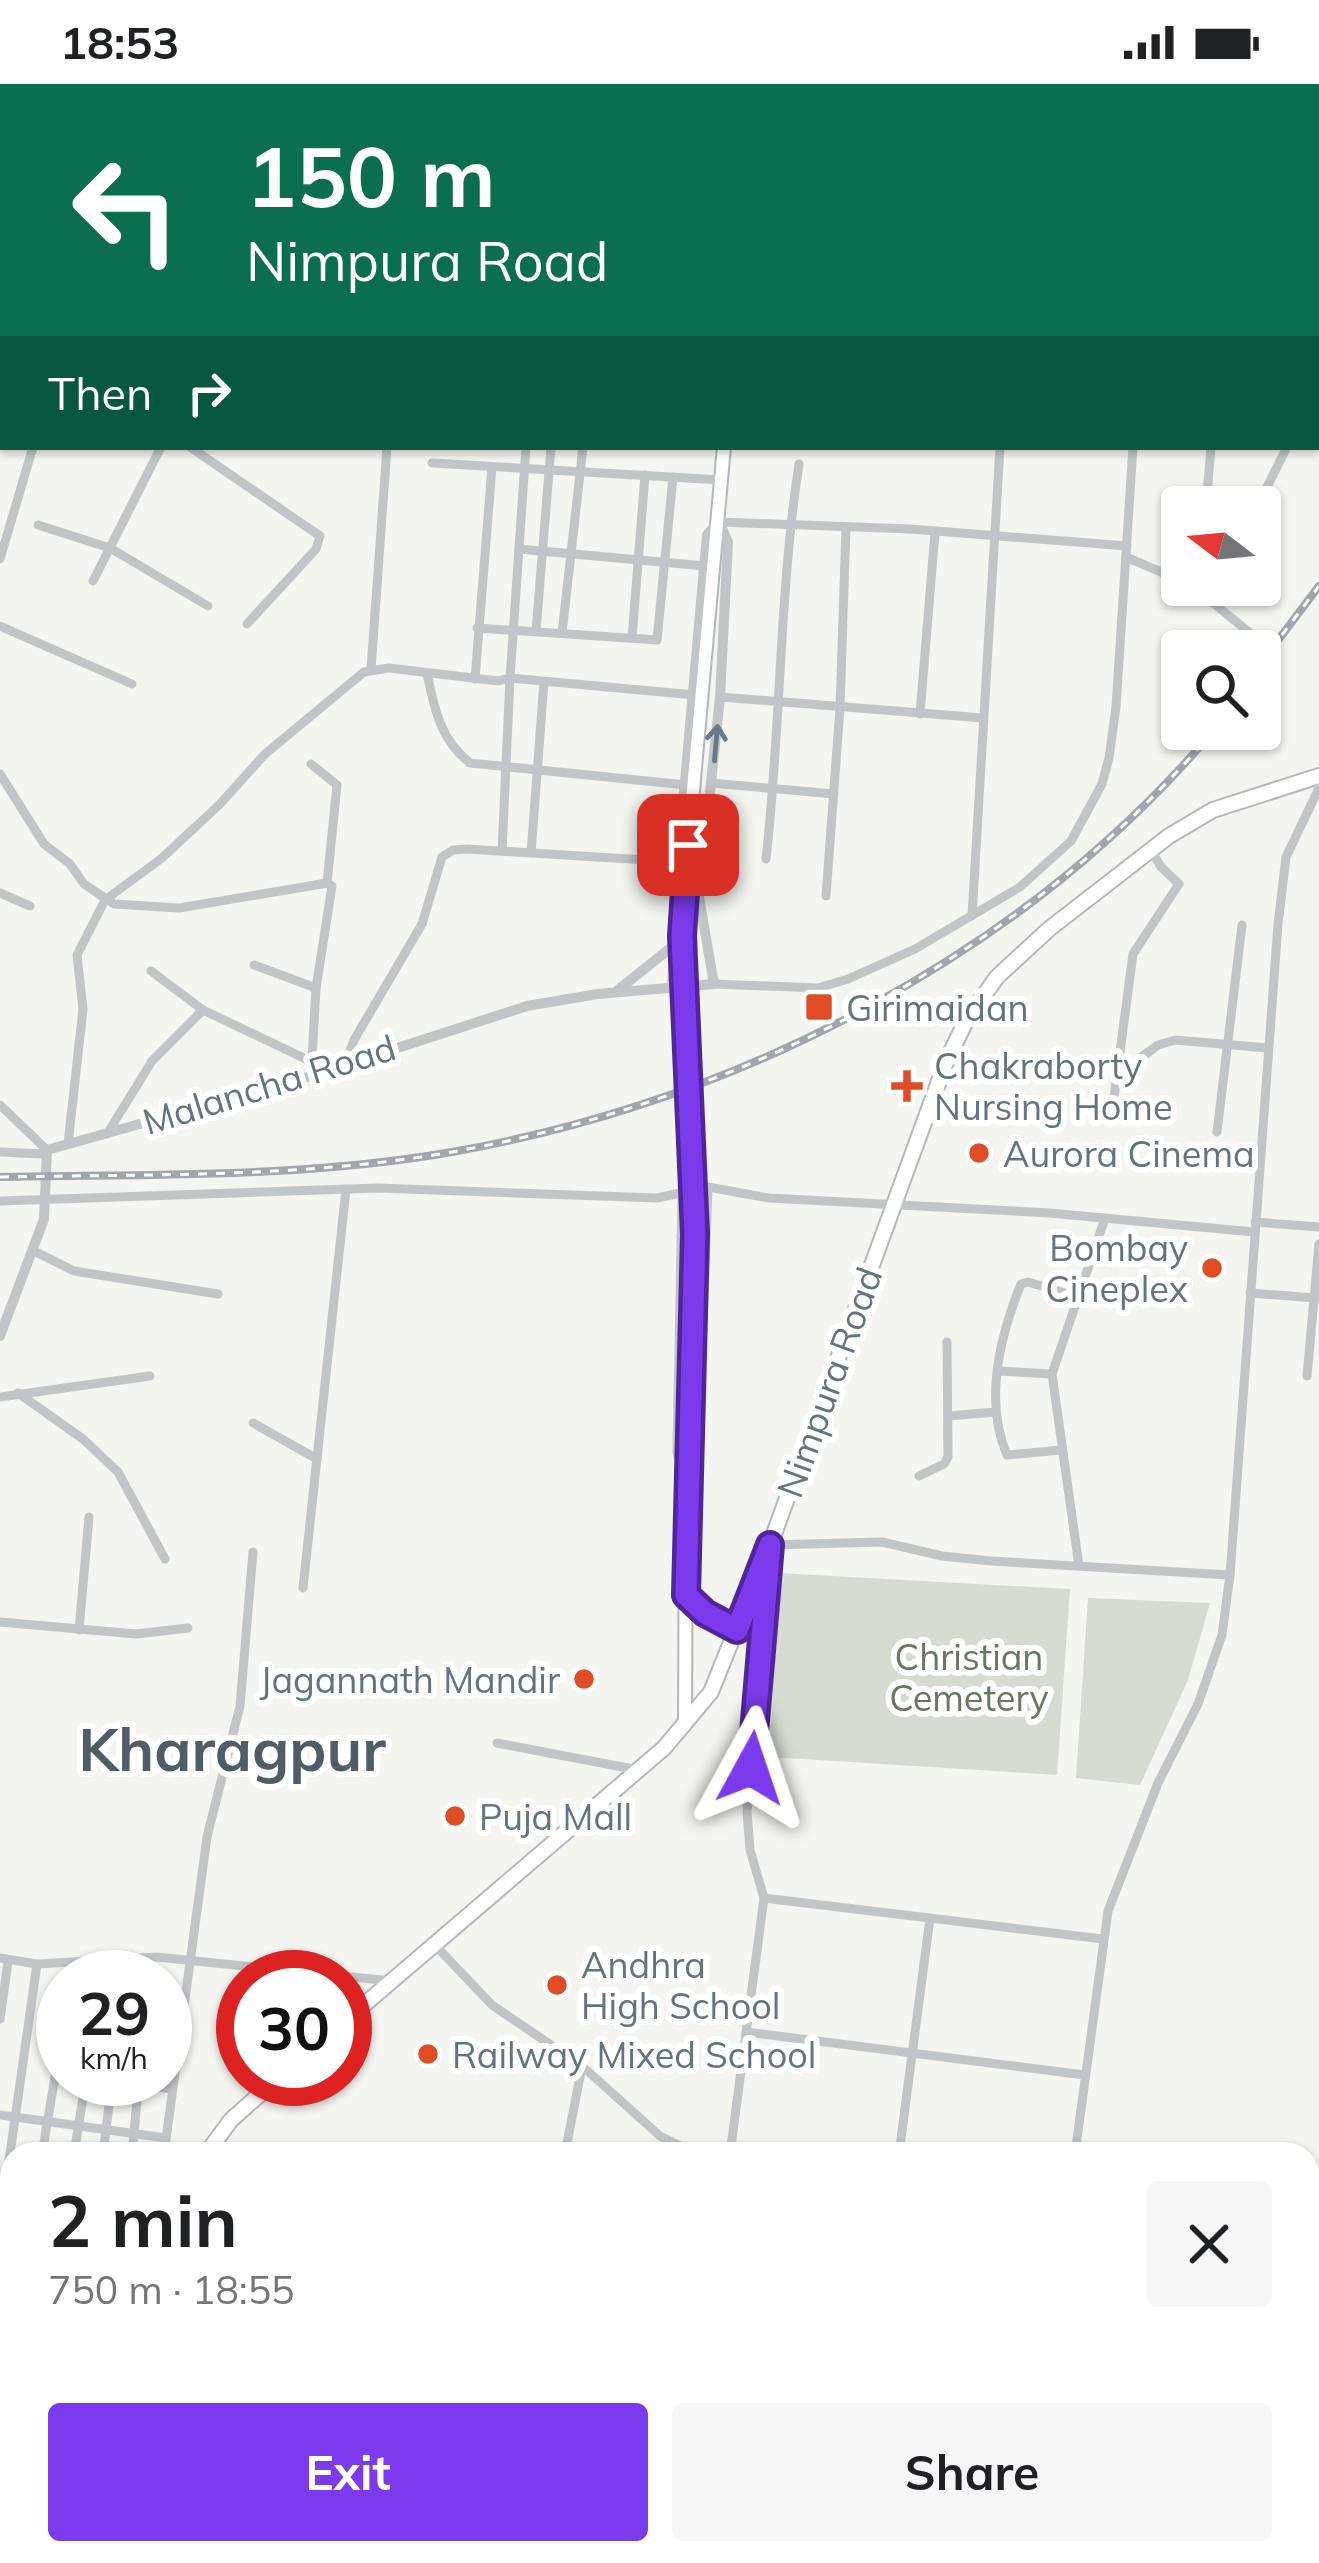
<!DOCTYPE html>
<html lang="en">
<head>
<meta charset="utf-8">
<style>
  body { margin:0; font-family:Mulish,sans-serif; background:#f6f6f6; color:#202124; height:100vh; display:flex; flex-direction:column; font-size:45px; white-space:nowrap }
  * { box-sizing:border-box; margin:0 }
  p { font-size:39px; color:#757577 }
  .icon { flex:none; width:66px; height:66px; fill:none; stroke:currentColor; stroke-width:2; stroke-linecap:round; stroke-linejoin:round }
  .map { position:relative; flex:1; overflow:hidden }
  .sheet { position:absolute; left:0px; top:2058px; width:1320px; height:423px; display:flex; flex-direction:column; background:#fff; border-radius:36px 36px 0 0; box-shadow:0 3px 9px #0004 }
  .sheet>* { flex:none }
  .banner { position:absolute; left:0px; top:0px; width:1320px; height:366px; box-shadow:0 3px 9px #0004; background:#0b6e4f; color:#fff; overflow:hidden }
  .needle { width:78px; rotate:286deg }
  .tools { position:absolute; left:1161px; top:402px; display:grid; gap:24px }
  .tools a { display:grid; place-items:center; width:120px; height:120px; border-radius:12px; background:#fff; box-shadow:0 3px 9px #0004; font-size:60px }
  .speed { position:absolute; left:36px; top:1866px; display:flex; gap:24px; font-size:60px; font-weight:700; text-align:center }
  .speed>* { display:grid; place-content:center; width:156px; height:156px; border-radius:50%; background:#fff; box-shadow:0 3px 9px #0004; line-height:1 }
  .speed small { font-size:30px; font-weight:400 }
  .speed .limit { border:18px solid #d22; background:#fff; color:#111 }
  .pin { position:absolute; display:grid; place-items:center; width:102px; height:102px; color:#fff; margin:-51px; border-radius:24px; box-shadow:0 6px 18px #0006 }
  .me { position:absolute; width:132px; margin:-66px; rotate:5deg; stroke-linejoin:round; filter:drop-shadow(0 0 9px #0008) }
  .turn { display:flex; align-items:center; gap:42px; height:252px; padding:0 48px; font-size:54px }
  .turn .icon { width:156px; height:156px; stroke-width:2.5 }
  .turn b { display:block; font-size:84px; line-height:102px }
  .then { display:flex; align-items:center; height:114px; padding:0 48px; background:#0003; gap:24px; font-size:45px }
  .round { display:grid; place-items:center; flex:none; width:126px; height:126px; border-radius:12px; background:#f6f6f6 }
  .summary { display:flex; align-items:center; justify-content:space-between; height:204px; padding:0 48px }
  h1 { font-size:72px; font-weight:700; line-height:90px }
  .primary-button { display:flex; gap:24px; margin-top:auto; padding:24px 48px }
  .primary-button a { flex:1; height:138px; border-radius:12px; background:#7c3aed; color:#fff; font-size:48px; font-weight:700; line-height:138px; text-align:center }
  .primary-button a+a { background:#f6f6f6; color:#202124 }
  .status { display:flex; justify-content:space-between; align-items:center; height:84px; padding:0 60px; background:#fff; direction:ltr }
  .status svg { height:33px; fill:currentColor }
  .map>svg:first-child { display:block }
</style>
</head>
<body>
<div class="status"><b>18:53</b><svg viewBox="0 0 49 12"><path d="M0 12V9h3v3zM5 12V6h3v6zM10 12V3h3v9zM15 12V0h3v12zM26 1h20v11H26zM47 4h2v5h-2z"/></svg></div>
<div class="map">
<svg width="1319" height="2479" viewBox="0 0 1319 2479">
  <rect width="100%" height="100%" fill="#f4f4f0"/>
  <g fill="#d5dbd1">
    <path d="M780 1489 1070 1505 1057 1691 769 1673Z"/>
    <path d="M1088 1514 1210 1519 1188 1596 1140 1701 1076 1694Z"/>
  </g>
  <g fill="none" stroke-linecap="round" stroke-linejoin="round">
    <defs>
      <g id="secondary">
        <path d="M733 3V0"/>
        <path d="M688 761 724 363"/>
        <path d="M685 1641 686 1375 695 1151"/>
      </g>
      <g id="primary">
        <path d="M686 1511 705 1529 737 1547"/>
        <path d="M345 1937 664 1664 711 1608 770 1461 946 978 967 935 997 893 1049 845 1169 752 1213 726 1319 692"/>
        <path d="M206 2070 231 2036 277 1995"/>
        <path d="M143 2479 145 2469"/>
      </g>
    </defs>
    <use href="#secondary" stroke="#b1b7bb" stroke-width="16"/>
    <use href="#primary" stroke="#b4b8bc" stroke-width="18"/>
    <g stroke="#c1c5c8" stroke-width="9">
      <path d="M65 0 71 3"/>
      <path d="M299 0 300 3"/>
      <path d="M347 0 352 3"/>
      <path d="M42 3 47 0"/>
      <path d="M370 3 371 0"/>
      <path d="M407 3V0"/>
      <path d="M613 3V0"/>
      <path d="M885 3V0"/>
      <path d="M1021 3V0"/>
      <path d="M1160 3V0"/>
      <path d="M1196 3V0"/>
      <path d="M1229 3V0"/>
      <path d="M0 24 3 23"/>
      <path d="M0 36 3 40"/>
      <path d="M1317 58 1319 29"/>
      <path d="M1317 84H1319"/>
      <path d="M0 241 3 242"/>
      <path d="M0 339 3 341"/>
      <path d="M190 363 320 452 316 465 247 540"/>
      <path d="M432 379 721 396"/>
      <path d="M1206 423 1211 363"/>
      <path d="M1257 423 1287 363"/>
      <path d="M719 438 911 445 1127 462"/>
      <path d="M38 441 110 464 208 522"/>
      <path d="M519 465 705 482"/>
      <path d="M1126 473 1182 497"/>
      <path d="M0 475 33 363"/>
      <path d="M93 497 161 363"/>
      <path d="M1191 501 1266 562"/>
      <path d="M0 542 132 600"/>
      <path d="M477 544 657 556 673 393"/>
      <path d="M536 547 551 363"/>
      <path d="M562 549 583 363"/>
      <path d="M632 554 645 391"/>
      <path d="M371 585 387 363"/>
      <path d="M427 589C434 623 440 656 470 679L686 701"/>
      <path d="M475 595 492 383"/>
      <path d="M720 613 983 634"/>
      <path d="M920 630 935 448"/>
      <path d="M311 680 337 701 327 799"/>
      <path d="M0 690 44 760 70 780 84 800 114 820 179 824 327 799 332 802 316 904 311 992"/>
      <path d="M712 699 834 710"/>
      <path d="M502 767 510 594 695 611"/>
      <path d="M531 769 544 598"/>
      <path d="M766 775C781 643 779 510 799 380"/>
      <path d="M0 809 30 822"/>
      <path d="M826 812 840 624 846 443"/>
      <path d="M972 832 1000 363"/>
      <path d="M254 881 316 904"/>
      <path d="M151 887 203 926 310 977"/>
      <path d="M714 900 818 904 848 895 915 865 1020 803 1071 757 1102 700 1109 674 1116 623 1133 363"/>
      <path d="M345 980 354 956 422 840 442 773 453 766 467 765 678 778"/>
      <path d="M1117 991 1158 961 1175 956 1268 964"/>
      <path d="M0 1021 47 1066"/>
      <path d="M1113 1021 1133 870 1179 800 1161 783 1151 766"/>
      <path d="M1217 1048 1242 841"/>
      <path d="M107 1050 152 977 203 926"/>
      <path d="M68 1060 83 925 77 871 105 816 162 774 220 720 265 670 364 588 389 584 498 597 510 594 526 363"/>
      <path d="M0 1068 44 1070"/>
      <path d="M682 1111 677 1368 682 1393"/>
      <path d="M0 1117 378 1104 657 1114 708 1103 769 1114 1050 1129 1254 1148"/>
      <path d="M1255 1138 1319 1143"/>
      <path d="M32 1166 74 1187 218 1210"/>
      <path d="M1250 1209 1316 1214"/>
      <path d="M999 1287 1052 1290"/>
      <path d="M1307 1292 1319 1160"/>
      <path d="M18 1309 83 1355 118 1388 165 1475"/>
      <path d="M0 1313 150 1292"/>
      <path d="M948 1332 996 1328"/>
      <path d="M253 1339 317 1375"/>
      <path d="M1061 1366 1007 1371C984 1318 1000 1252 1021 1200L1028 1198 1078 1213"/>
      <path d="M919 1392 944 1380 948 1373 947 1258"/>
      <path d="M689 1405 698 1373 708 1103"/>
      <path d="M770 1461 882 1458 942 1472 991 1477 1230 1491"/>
      <path d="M1079 1482 1052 1290 1105 1134"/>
      <path d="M303 1504 346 1105"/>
      <path d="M0 1538 136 1550 188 1544"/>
      <path d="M79 1546 89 1433"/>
      <path d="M497 1659 638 1686"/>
      <path d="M764 1814 1103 1855"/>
      <path d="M434 1860 492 1921 582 1982 660 2052 684 2064 710 2070"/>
      <path d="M0 1874 37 1880 157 1873 391 1897"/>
      <path d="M0 1935 8 1878"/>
      <path d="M746 1948 1085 1991"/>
      <path d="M102 1995 172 2005"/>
      <path d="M0 2031 166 2054"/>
      <path d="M42 2070 55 1993 63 1988"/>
      <path d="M74 2070 86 1995"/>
      <path d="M103 2070 112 1997"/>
      <path d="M132 2070 139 1995"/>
      <path d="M164 2070 207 1753 240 1622 253 1468"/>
      <path d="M565 2070 582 1982"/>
      <path d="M730 2070 764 1814 750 1766 747 1728 768 1477"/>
      <path d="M899 2070 930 1834"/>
      <path d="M1075 2070 1108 1827 1158 1699 1198 1620 1222 1551 1230 1491 1278 840 1286 773 1319 704"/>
      <path d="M0 2140 37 1880"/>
      <path d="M0 2155 12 2158"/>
      <path d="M511 2469 515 2479"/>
      <path d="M670 2469 765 2479"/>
      <path d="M307 2479 309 2469"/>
      <path d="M342 2479 344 2469"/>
      <path d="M657 2479 658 2469"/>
      <path d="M834 2479 835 2469"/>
      <path d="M930 2479 932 2469"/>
      <path d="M1021 2479 1022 2469"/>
    </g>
    <g stroke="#c1c5c8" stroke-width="10">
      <path d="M618 906 673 862"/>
      <path d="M0 1252 44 1135 47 1066 311 992 527 922 598 910 714 900 699 813 720 613 728 458 719 438 707 451 679 765 672 903"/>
    </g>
    <use href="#secondary" stroke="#fff" stroke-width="12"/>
    <use href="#primary" stroke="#fff" stroke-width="14"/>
    <defs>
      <g id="rail">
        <path d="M1260 580 1319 502"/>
        <path d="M0 1093C150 1090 304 1094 452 1068 740 1017 1026 870 1215 645"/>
        <path d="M1308 2214 1319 2172"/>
        <path d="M1308 2248 1319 2206"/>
        <path d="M1253 2479 1256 2469"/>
      </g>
    </defs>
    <use href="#rail" stroke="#a0a6ab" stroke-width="8"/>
    <use href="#rail" stroke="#fff" stroke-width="3" stroke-dasharray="9" stroke-linecap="butt"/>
    <defs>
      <path id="secondary-bridge" d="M688 761 682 852 695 1151"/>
    </defs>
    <use href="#secondary-bridge" stroke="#b1b7bb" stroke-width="16" stroke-linecap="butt"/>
    <use href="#secondary-bridge" stroke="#fff" stroke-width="12"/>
  </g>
  <defs><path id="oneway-shaft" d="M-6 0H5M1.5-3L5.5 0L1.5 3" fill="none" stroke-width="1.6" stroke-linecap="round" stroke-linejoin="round" transform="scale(3)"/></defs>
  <use stroke="#687885" href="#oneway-shaft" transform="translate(716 659) rotate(-85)"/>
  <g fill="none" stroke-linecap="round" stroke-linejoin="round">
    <defs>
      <path id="route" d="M688 761 682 852 695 1150 686 1511 705 1529 737 1546 770 1461 751 1684"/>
    </defs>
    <use href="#route" stroke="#51269a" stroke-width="30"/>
    <use href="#route" stroke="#7c3aed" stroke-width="21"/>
  </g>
  <g fill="#e04d24" stroke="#fff" stroke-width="4.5">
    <rect x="804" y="908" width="30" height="30" rx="6"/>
    <path d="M901 984h12v12h12v12h-12v12h-12v-12h-12v-12h12z"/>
    <circle cx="979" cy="1069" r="12"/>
    <circle cx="1212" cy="1184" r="12"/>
    <circle cx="584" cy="1595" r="12"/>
    <circle cx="455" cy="1732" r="12"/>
    <circle cx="557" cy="1901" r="12"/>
    <circle cx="428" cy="1970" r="12"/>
  </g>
  <g text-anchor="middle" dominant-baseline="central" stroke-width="12" stroke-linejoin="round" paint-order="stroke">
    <g font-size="36" fill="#637481" stroke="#fff" text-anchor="start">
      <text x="846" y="923">Girimaidan</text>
      <text x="934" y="981">Chakraborty<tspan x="934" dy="41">Nursing Home</tspan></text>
      <text x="1003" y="1069">Aurora Cinema</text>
      <text x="1188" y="1163" text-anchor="end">Bombay<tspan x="1188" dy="41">Cineplex</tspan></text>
      <text x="560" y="1595" text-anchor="end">Jagannath Mandir</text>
      <text x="479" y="1732">Puja Mall</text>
      <text x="581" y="1880">Andhra<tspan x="581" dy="41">High School</tspan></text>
      <text x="452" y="1970">Railway Mixed School</text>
    </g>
    <g font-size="36" fill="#637481" stroke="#fff">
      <text transform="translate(269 1000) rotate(-17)">Malancha Road</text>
      <text transform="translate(829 1298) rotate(-70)">Nimpura Road</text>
    </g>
    <g font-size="36" fill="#677862" stroke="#fff">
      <text x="969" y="1572">Christian<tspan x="969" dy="41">Cemetery</tspan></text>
    </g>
    <g font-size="60" font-weight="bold" fill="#515d66" stroke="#fff">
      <text x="232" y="1664">Kharagpur</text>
    </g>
  </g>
</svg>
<div class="tools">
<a><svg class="needle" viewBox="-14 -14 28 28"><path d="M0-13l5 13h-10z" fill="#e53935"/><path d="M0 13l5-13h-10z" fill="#757577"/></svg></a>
<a><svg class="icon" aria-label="search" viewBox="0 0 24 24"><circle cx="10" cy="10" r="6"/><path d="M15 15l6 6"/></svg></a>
</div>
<div class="speed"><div>29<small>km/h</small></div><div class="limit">30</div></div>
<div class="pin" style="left:688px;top:761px;background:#d93025"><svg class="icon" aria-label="arrive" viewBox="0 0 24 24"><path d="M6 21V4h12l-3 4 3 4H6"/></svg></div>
<svg class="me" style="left:751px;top:1684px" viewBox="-20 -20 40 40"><path d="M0-17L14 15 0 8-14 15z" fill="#7c3aed" stroke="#fff" stroke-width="4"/></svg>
<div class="banner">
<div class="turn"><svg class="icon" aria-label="left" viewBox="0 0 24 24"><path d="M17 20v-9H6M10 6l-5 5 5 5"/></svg><div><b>150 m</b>Nimpura Road</div></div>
<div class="then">Then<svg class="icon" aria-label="right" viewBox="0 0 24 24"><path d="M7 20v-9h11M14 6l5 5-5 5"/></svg></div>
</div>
<section class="sheet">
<div class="summary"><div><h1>2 min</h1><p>750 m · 18:55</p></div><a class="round"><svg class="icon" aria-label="close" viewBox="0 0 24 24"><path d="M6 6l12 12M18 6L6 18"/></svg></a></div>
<div class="primary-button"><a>Exit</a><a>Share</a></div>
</section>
</div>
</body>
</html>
